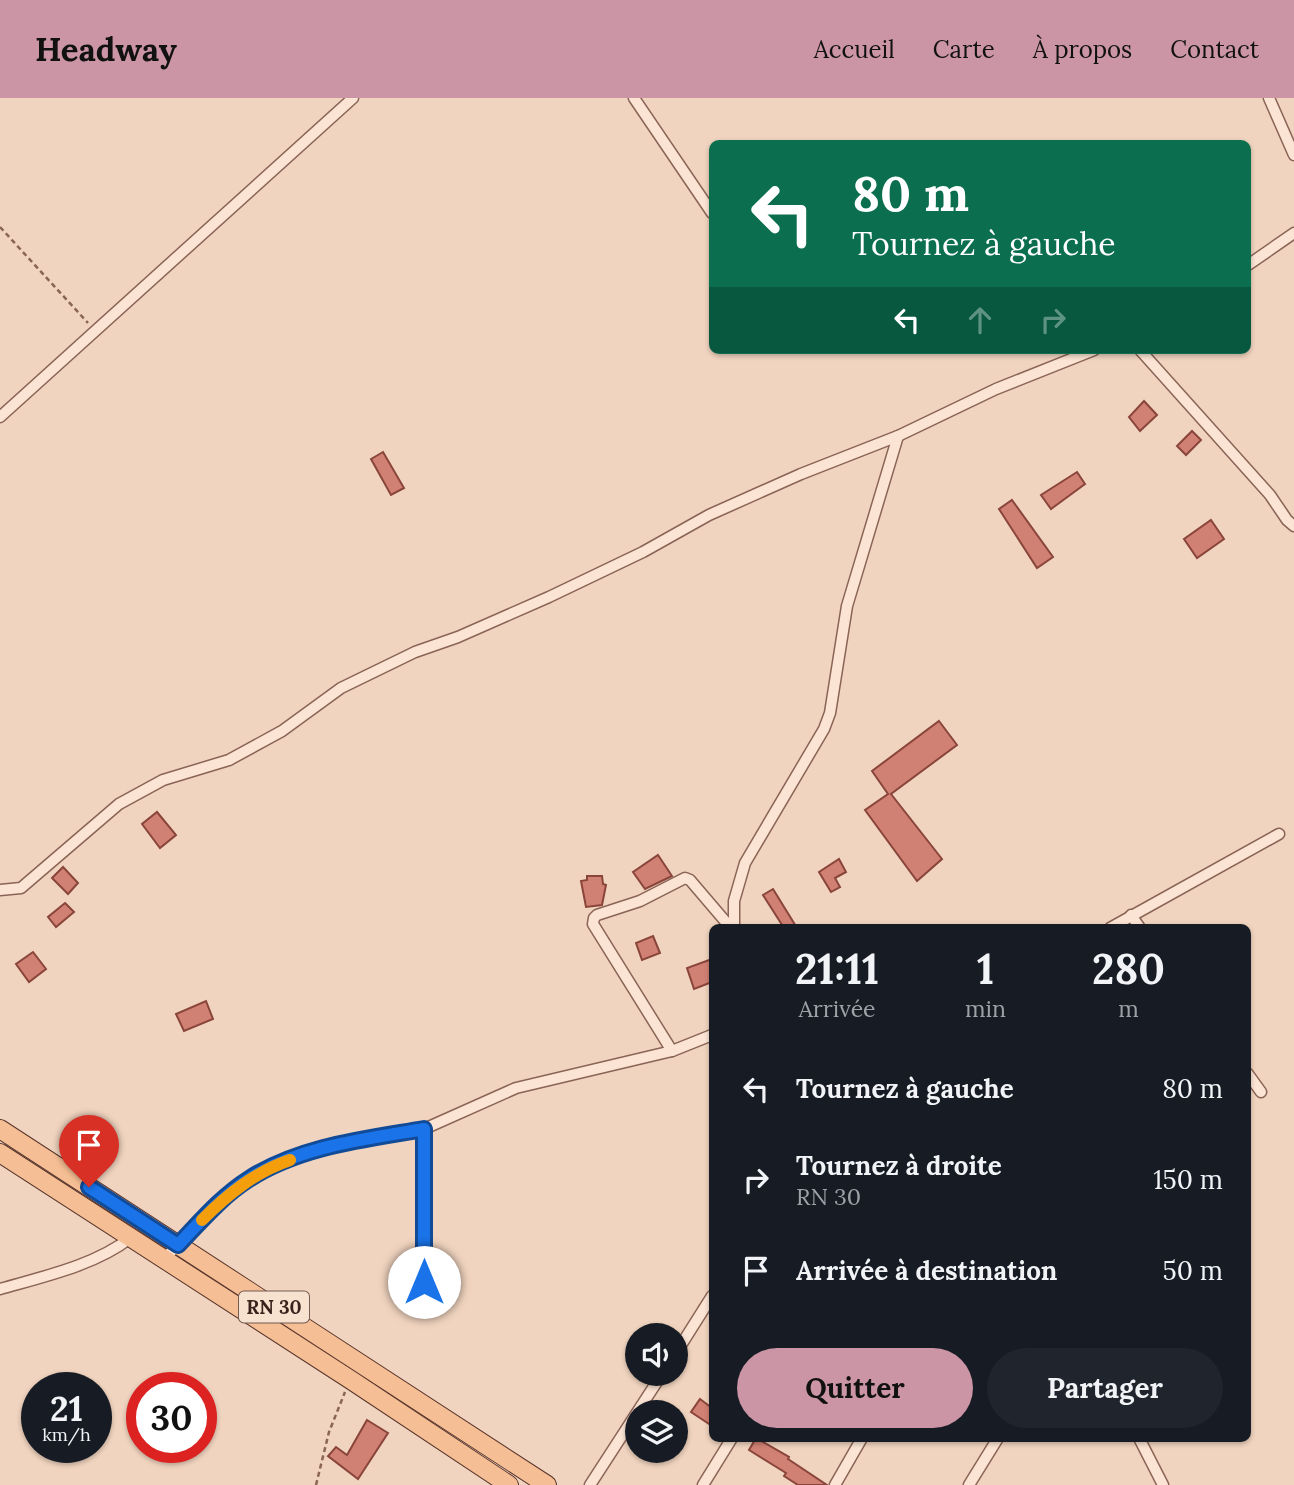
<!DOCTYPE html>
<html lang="fr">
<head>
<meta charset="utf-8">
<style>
  body { margin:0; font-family:Lora,serif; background:#20242c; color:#f1f3f6; height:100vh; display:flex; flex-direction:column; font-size:26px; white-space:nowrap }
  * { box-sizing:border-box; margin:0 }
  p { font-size:23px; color:#9ea1a6 }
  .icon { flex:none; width:38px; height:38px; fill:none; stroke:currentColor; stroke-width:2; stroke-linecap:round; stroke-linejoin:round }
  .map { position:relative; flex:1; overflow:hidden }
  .drawer { position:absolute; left:709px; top:826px; width:542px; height:518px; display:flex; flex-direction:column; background:#171b24; border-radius:10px; box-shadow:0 2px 5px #0004 }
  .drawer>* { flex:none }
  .hud { position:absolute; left:709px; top:42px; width:542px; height:214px; border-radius:10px; box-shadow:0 2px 5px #0004; background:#0b6e4f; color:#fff; overflow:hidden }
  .controls { position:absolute; left:625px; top:1225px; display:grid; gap:14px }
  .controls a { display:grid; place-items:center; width:63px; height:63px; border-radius:50%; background:#171b24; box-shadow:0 2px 5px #0004; font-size:35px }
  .speed { position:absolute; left:21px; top:1274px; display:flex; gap:14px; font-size:35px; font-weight:700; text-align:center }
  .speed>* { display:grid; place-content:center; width:91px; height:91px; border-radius:50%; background:#171b24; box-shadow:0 2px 5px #0004; line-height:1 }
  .speed small { font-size:18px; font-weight:400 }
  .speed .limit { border:10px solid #d22; background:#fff; color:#111 }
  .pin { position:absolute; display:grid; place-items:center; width:60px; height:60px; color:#fff; margin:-72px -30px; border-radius:50% 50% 50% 0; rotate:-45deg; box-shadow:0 0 7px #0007 }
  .pin .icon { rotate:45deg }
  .me { position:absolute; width:77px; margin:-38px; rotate:0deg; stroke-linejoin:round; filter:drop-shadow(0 0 5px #0008) }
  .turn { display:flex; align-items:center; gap:24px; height:147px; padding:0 28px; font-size:32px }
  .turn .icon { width:91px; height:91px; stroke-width:2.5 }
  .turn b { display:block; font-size:49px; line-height:60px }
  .lanes { display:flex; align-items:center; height:66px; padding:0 28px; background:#0003; justify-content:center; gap:35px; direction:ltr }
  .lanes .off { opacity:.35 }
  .eta { display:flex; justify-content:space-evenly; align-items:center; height:119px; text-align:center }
  .eta b { font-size:42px; font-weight:700; line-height:49px }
  .primary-button { display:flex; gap:14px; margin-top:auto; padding:14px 28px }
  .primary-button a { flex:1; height:80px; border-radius:42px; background:#cb95a6; color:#111; font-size:28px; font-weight:700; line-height:80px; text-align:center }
  .primary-button a+a { background:#20242c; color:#f1f3f6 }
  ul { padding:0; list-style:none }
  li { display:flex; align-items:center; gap:21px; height:91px; padding:0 28px }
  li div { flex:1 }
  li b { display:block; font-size:26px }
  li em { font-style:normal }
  header { display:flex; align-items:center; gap:42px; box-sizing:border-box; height:98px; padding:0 35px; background:#cb95a6; color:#111 }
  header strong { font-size:33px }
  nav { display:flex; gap:38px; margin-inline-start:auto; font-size:24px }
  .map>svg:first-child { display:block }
</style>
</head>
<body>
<header>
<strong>Headway</strong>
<nav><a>Accueil</a><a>Carte</a><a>À propos</a><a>Contact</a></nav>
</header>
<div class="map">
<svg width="1294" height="1387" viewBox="0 0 1294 1387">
  <rect width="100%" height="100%" fill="#f0d4bf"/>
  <g fill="#d18173" stroke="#8a453b" stroke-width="2">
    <path d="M1144 303 1157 317 1140 333 1129 319Z"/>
    <path d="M1192 333 1201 342 1186 357 1177 348Z"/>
    <path d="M383 354 404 390 391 397 371 361Z"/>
    <path d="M1077 374 1085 386 1051 411 1041 397Z"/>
    <path d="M1012 402 1053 459 1037 470 999 411Z"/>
    <path d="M1211 422 1224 441 1197 460 1184 441Z"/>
    <path d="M939 623 957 647 891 696 942 761 917 783 865 712 888 696 872 673Z"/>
    <path d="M157 714 176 737 160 750 142 726Z"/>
    <path d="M658 757 672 778 645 791 633 774Z"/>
    <path d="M839 761 846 774 835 780 840 789 831 794 819 774Z"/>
    <path d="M63 769 78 785 68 796 52 780Z"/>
    <path d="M587 778H602L603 786 606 787 602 807 586 809 581 783 587 782Z"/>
    <path d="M773 791 797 830H784L763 797Z"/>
    <path d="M65 805 74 814 56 829 48 819Z"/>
    <path d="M653 838 660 855 642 862 636 845Z"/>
    <path d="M33 854 46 871 29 884 16 866Z"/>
    <path d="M712 861V884L694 891 687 870Z"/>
    <path d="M206 903 213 921 184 933 176 916Z"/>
    <path d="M700 1301 712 1310V1328L691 1314Z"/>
    <path d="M367 1322 388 1335 358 1381 328 1358 336 1349 347 1357Z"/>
    <path d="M756 1340 789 1359 788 1361 827 1387H798L784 1378 786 1375 749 1352Z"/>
  </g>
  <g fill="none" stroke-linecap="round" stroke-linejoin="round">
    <defs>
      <g id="street">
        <path d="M634 0 712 115"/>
        <path d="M1269 0 1294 57"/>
        <path d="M1248 167 1294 135"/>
        <path d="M1140 252 1270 397 1287 422 1294 428"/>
        <path d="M0 319 353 0"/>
        <path d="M0 792 21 790 119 706 163 682 229 662 282 633 341 590 415 554 458 539 549 499 643 454 709 417 801 376 898 338 996 291 1094 252"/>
        <path d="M1131 817 1140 830"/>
        <path d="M734 830V803L745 765 824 631 830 615 847 508 898 338"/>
        <path d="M1110 830 1279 736"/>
        <path d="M672 953 593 826 594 820 597 817 640 803 685 780 690 782 731 830"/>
        <path d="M1248 976 1261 994"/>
        <path d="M164 1161 212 1112 247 1082 269 1069 335 1046 424 1031 516 990 672 953 712 937"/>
        <path d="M424 1184V1031"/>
        <path d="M0 1191C42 1179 96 1167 130 1140"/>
        <path d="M676 1255 712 1198"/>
        <path d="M1139 1340 1163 1387"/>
        <path d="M590 1387 662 1276"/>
        <path d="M703 1387 732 1340"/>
        <path d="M835 1387 862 1340"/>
        <path d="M969 1387 998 1340"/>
      </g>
      <g id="primary">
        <path d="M0 1031 547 1387"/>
        <path d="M0 1055 351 1282 509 1387"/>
      </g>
    </defs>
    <use href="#street" stroke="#8a6456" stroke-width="13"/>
    <use href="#primary" stroke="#57342b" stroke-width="20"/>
    <g stroke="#8a6456" stroke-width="2.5" stroke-dasharray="5 3.5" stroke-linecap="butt">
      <path d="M0 129 88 225"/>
      <path d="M316 1387 329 1334 345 1294"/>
    </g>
    <use href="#street" stroke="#fbe4d3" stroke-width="10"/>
    <use href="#primary" stroke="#f6be94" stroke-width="18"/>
  </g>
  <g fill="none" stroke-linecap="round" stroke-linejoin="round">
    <defs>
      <path id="route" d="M89 1089 178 1147C200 1124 222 1098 249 1081 300 1048 366 1041 424 1031V1184"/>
    </defs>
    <use href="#route" stroke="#114b97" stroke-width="18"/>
    <use href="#route" stroke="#1a73e8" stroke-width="12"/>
    <path stroke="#f59e0b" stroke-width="12" d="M202 1122C228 1096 255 1074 290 1062"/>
  </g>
  <g text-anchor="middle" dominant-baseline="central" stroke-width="7" stroke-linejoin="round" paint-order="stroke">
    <rect fill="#f7e1cf" stroke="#725b52" stroke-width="2" x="239" y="1193.5" width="70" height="31" rx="5"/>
    <g font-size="19" font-weight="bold" fill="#39221c">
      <text x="274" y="1209">RN 30</text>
    </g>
  </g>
</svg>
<div class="controls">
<a><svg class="icon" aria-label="sound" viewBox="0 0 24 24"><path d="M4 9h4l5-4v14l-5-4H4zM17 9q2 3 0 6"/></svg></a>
<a><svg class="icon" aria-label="layers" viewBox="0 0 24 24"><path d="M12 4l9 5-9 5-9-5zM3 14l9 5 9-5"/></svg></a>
</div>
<div class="speed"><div>21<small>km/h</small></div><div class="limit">30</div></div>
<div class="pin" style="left:89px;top:1089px;background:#d93025"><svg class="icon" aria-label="arrive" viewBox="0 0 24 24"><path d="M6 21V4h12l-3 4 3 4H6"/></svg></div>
<svg class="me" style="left:424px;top:1184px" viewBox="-20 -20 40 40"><circle r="19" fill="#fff"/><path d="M0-13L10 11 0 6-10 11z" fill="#1a73e8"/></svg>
<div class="hud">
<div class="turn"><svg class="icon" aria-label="left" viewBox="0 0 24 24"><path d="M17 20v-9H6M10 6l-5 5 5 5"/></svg><div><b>80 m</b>Tournez à gauche</div></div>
<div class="lanes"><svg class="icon" aria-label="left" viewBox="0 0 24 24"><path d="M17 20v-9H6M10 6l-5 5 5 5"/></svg><svg class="icon off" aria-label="ahead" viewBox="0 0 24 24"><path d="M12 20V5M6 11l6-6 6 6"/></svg><svg class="icon off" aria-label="right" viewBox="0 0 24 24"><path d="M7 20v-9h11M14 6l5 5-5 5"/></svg></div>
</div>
<section class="drawer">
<div class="eta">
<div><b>21:11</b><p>Arrivée</p></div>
<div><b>1</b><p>min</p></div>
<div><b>280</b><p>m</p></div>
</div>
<ul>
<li><svg class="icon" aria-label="left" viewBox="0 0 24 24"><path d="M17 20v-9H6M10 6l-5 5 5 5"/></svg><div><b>Tournez à gauche</b></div><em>80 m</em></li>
<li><svg class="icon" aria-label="right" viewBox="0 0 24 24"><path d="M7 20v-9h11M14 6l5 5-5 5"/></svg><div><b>Tournez à droite</b><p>RN 30</p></div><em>150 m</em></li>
<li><svg class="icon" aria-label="arrive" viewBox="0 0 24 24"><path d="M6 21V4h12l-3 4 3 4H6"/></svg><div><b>Arrivée à destination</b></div><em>50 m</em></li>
</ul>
<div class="primary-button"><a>Quitter</a><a>Partager</a></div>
</section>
</div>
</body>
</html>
